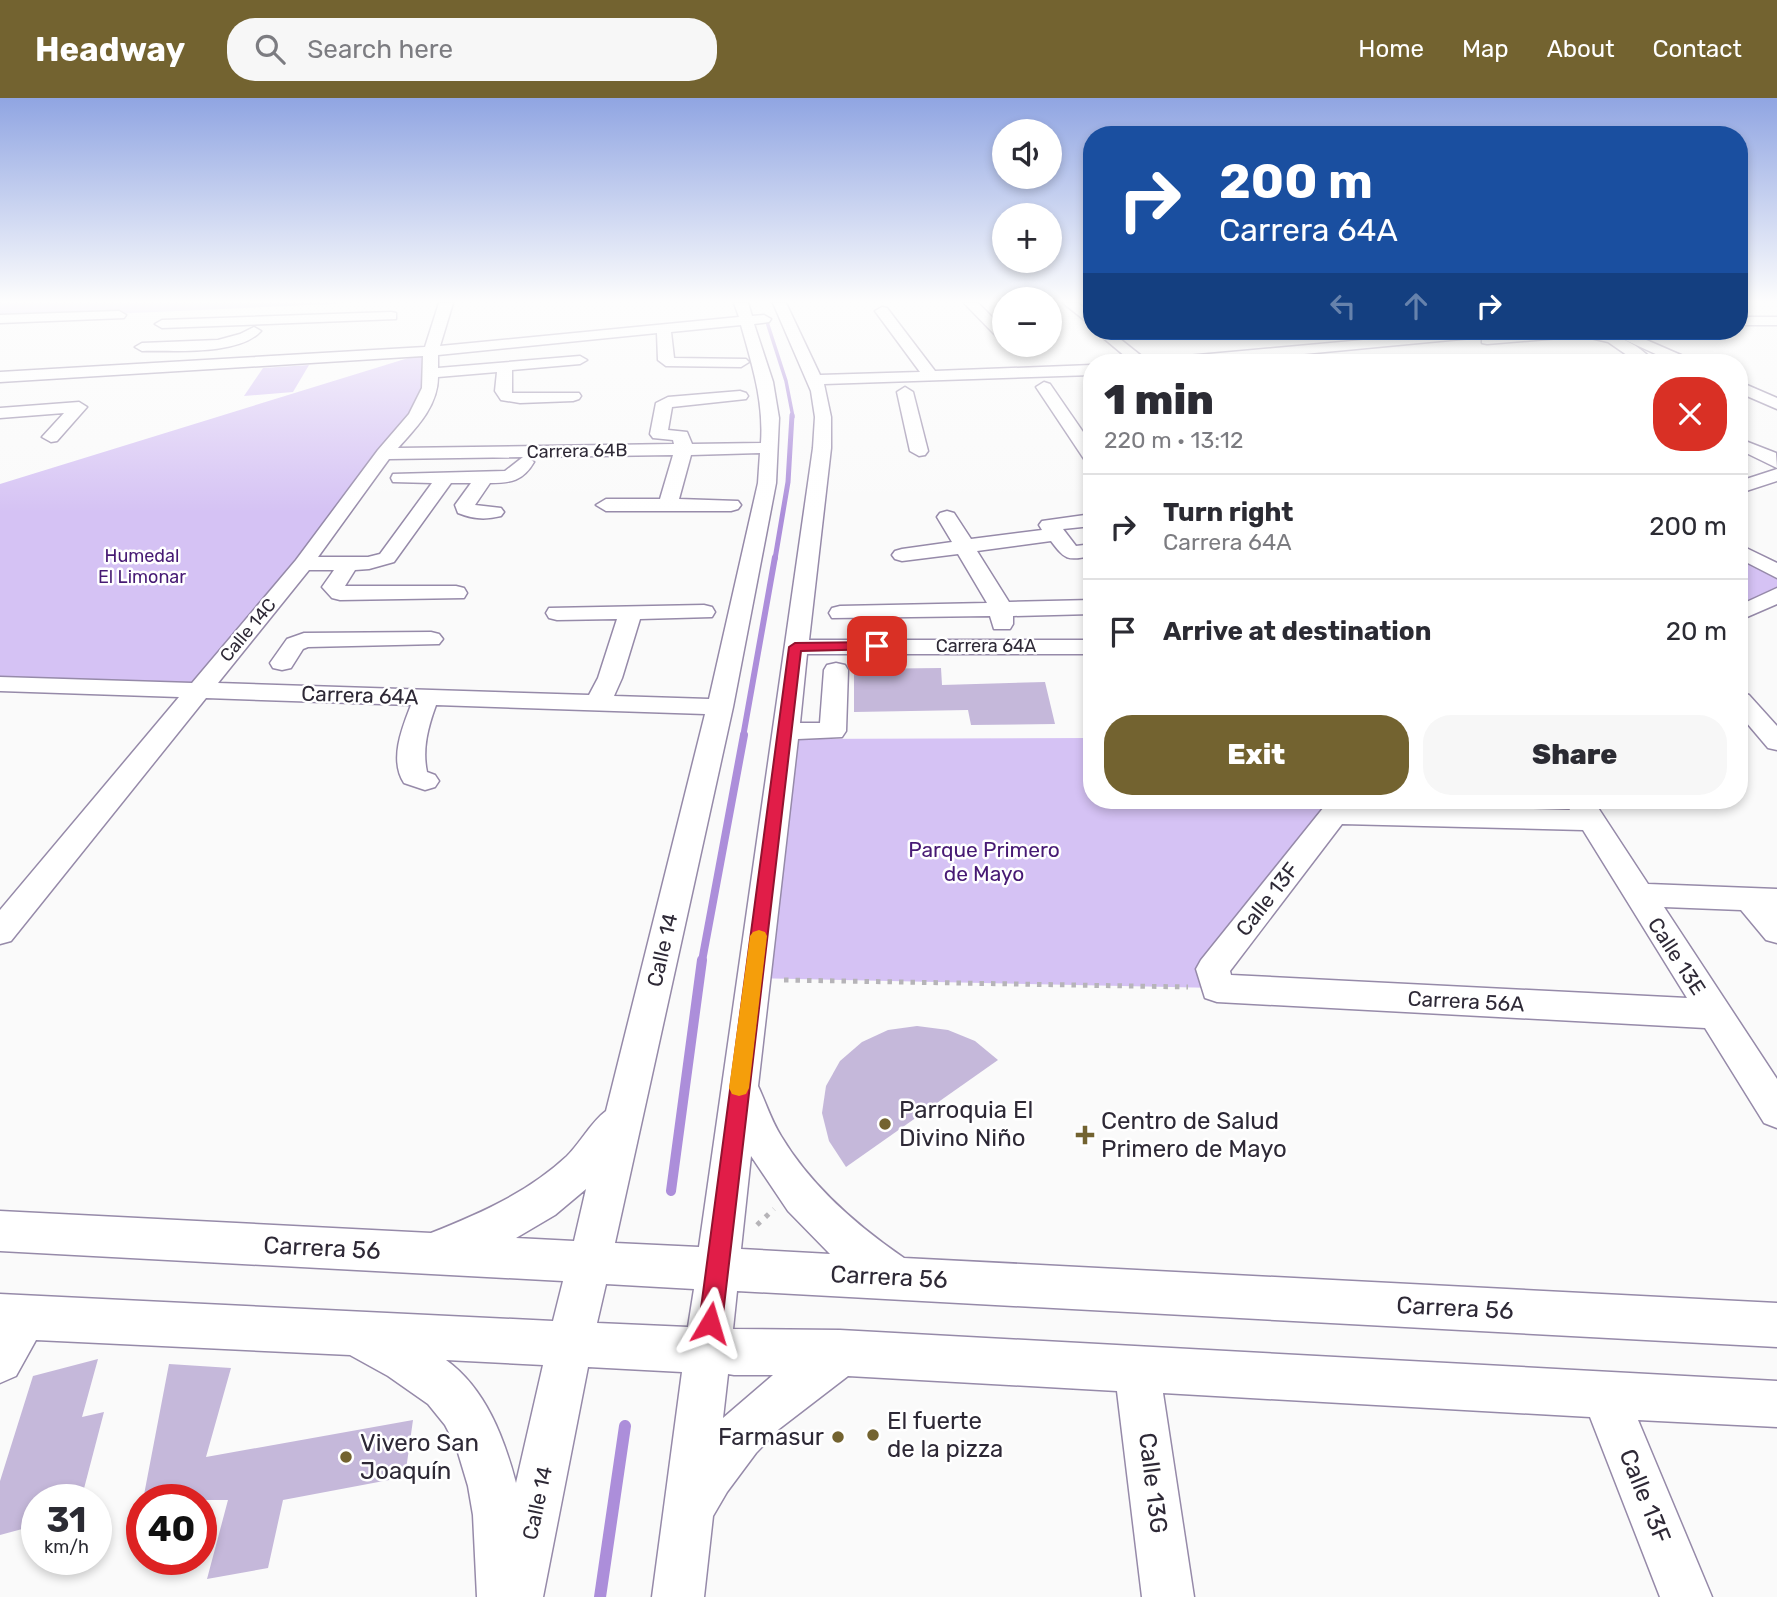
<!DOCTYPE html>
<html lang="en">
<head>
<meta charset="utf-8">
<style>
  body { margin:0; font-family:Rubik,sans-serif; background:#f7f7f7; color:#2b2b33; height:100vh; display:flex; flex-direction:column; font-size:26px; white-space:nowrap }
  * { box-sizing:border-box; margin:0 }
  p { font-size:23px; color:#7c7c81 }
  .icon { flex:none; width:38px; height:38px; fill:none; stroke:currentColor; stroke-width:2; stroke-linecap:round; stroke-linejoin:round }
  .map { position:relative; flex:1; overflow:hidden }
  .details { position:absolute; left:1083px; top:256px; width:665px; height:455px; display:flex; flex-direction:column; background:#fff; border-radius:28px; box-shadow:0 4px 10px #0003 }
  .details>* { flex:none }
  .banner { position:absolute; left:1083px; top:28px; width:665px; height:214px; border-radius:28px; box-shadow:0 4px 10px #0003; background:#1a4fa0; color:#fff; overflow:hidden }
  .buttons { position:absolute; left:992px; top:21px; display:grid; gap:14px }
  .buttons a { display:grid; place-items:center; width:70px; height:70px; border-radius:50%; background:#fff; box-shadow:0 4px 10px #0003; font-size:35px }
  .speed { position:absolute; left:21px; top:1386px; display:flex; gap:14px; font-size:35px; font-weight:700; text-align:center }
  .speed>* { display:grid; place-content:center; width:91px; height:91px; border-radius:50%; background:#fff; box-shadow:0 4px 10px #0003; line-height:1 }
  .speed small { font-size:18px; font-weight:400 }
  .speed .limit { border:10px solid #d22; background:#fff; color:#111 }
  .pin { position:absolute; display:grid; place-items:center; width:60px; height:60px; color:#fff; margin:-30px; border-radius:14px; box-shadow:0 4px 10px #0006 }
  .me { position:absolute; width:77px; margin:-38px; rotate:7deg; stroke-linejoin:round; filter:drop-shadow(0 0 5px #0008) }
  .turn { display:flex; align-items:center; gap:24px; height:147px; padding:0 21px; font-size:32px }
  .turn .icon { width:91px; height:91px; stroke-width:2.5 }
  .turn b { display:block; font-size:49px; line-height:60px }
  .lanes { display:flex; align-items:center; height:66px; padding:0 21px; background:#0003; justify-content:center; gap:35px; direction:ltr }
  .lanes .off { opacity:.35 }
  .round { display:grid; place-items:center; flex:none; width:74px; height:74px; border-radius:28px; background:#f7f7f7 }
  .overview { display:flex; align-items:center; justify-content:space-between; height:119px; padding:0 21px }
  h1 { font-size:42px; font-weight:800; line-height:52px }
  .action { display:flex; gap:14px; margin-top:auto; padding:14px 21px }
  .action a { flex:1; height:80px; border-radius:28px; background:#736330; color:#fff; font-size:28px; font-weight:800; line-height:80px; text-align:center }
  .action a+a { background:#f7f7f7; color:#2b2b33 }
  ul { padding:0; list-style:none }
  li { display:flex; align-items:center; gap:21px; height:105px; padding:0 21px; border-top:2px solid #e1e1e2 }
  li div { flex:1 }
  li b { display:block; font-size:26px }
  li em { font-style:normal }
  header { display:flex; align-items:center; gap:42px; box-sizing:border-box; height:98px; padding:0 35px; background:#736330; color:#fff }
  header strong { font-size:33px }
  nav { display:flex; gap:38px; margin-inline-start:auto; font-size:24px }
  .search { width:490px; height:63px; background:#f7f7f7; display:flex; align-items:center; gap:18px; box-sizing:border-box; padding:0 24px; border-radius:28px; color:#7c7c81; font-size:26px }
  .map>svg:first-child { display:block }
</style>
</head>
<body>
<header>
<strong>Headway</strong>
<div class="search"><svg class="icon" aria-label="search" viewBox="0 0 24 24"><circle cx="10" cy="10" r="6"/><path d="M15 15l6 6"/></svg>Search here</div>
<nav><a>Home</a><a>Map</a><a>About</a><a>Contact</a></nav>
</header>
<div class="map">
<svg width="1777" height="1499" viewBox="0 0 1777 1499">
  <rect width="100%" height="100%" fill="#fafafa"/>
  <g fill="#d5c2f4">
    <path d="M0 205H355L0 221Z"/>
    <path d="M431 253 430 290 199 592 0 586V386Z"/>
    <path d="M309 267 293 294 244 298 263 270Z"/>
    <path d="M1740 453 1777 474V497L1740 515Z"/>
    <path d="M1092 640V702H1578L1590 722 1334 716 1217 890 753 880 785 641Z"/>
  </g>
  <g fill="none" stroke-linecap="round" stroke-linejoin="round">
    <path stroke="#ac8eda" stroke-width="3.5" d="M766 221 786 283 793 319"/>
    <path stroke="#ac8eda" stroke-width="5" d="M775 461 788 384 792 317"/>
    <path stroke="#ac8eda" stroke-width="6" d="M743 639 775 459"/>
    <path stroke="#ac8eda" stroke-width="8" d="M702 863 744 637"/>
    <path stroke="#ac8eda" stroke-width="10" d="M671 1093 702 862"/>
    <path stroke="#ac8eda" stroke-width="12" d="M600 1499 625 1328"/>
  </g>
  <g fill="#c5b8da">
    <path d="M941 570 942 587 1045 584 1055 626 971 627 968 612 854 614V571Z"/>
    <path d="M917 928 948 932 975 943 998 962 846 1069 829 1043 822 1015 826 988 840 963 862 944 888 932Z"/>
    <path d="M98 1261 82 1319 104 1314 81 1402H37V1427L0 1437V1383L33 1278Z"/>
    <path d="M169 1266 231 1270 206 1359 413 1322 405 1379 283 1402 268 1470 207 1481 228 1402H143Z"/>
  </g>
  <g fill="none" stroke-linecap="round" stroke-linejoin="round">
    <defs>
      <g id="minor">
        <path d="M439 205H453L440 248 739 219 734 205H748L752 218 764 217 771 221 769 224 754 226 773 284 779 320 776 385 733 609 615 1145 699 1149 813 350 815 319 811 293 773 205H786L820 277 920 274 875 213 882 209 887 210 935 273 1092 267V277L824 286 831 319V350L809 542H1092V556H807L800 625H820L824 572 827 567 836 565 845 567 848 572 846 633 842 639 798 641 758 988C766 1005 771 1022 781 1038 811 1088 856 1127 904 1160L1777 1205V1249L737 1193 733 1231 840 1232 1777 1283V1329L1638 1322 1712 1499H1660L1590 1319 1163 1295 1194 1499H1142L1117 1293 848 1278 779 1331 756 1355 727 1394 713 1418 704 1499H652L682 1274 588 1269 543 1499H477L473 1417 468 1388 456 1348 445 1327 428 1306 388 1278 350 1257 36 1242 16 1278 0 1285V1196L553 1223 563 1183 0 1153V1113L431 1135C481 1115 527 1095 567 1058 581 1044 591 1024 606 1013L705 616 436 607C428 629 422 651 427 674L435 677 439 683 435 689 425 692 404 685C389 662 402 630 411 607L206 600 11 843 0 846V812L179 599 0 593V579L192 585 296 462 378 352 409 316 422 290 423 258 0 284V274L425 249ZM741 227C752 267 764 303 761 345L692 346 687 334 668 332 672 309 746 301 748 298 746 295 740 293 668 299 656 305 650 336 653 340 673 342 674 346 398 350C416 330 438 308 438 279L497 274 495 293 501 302 520 305 573 303 579 301 581 298 579 295H512V272L580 266 587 262 580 258 438 270V257L657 235 658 262 666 268 741 269 749 264 746 261 674 260 671 234ZM760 355 758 385 709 601 614 598 622 580 640 521 712 519 715 514 712 509 704 507 549 510 546 515 549 520 557 522 617 521 598 580 589 597 218 585 309 472H334L322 489 332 500 340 502 464 500 467 495 464 490 456 488H345L355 472 369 471 394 464 451 385H471L455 407 458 415C473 421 485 422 501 418L504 414 501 410 475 407 490 385C511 385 523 383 534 364L527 359 673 357 660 401H606L596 407 606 413H731L738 411 741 407 738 403 679 401 691 357ZM523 359 505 373 393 376 391 380 393 384 432 385 380 456 368 459H318L389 361ZM751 1058 788 1113 830 1156 741 1151ZM586 1091 574 1143 516 1140 555 1117ZM606 1186 694 1191 688 1229 597 1225ZM446 1262 543 1267 516 1385C504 1340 486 1291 446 1262ZM728 1276 734 1277H773L723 1320Z"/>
        <path d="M964 205H978L1004 231V242L999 241Z"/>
        <path d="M1063 205H1078L1092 217V228Z"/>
        <path d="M119 213 126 217 124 220 0 225V217Z"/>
        <path d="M391 214 396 215V221L162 230 155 226 162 222Z"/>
        <rect x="1740" y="219" width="37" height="8"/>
        <path d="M254 229 261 233C238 258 174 252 142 253L135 249 142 245 218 242 240 236Z"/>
        <path d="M1095 233H1110L1149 264H1132Z"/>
        <path d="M1462 233H1512L1510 236C1559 232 1618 222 1654 264H1637L1608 244 1582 238 1487 246 1482 245V239L1221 264H1168L1176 259Z"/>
        <path d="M1628 234 1690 261 1693 264H1673L1623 241V235Z"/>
        <path d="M1044 284 1050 286 1092 347V365L1086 364 1036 289Z"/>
        <path d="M1740 284 1777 300V311L1740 295Z"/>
        <path d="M905 289 913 294 928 353 925 357 919 358 910 353 897 294Z"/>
        <path d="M79 304 87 309 57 343 51 344 42 339 64 315 0 320V310Z"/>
        <path d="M1740 341 1776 355 1777 370 1740 352Z"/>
        <path d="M1777 371V383L1740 395V383Z"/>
        <path d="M947 413 954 415 971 441 1042 432 1039 427 1042 423 1092 416V428L1063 431 1076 448 1092 446V458C1067 462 1066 463 1051 443L977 453 1009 504 1092 502V516L1013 518V526L1010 531H994L990 518 832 520 829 515 832 510 840 508 987 505 958 456 902 463 895 461 892 457 895 453 902 451 952 444 937 419 940 415Z"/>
        <path d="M1740 447 1777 465V480L1740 461Z"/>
        <path d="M1777 490V506L1740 522V507Z"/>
        <path d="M431 534 439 536 443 541 439 546 308 549 303 551 291 570 282 572 273 570 270 565 287 541 304 535Z"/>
        <path d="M1740 594 1749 597 1777 628V652L1768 650 1740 617Z"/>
        <path d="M1569 702H1593L1648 786 1777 791V845L1766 842 1741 812 1664 809 1777 981V1030L1764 1025 1705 930 1217 904 1205 900 1196 871 1201 862 1324 709 1334 706 1570 712 1567 706ZM1342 726 1583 732 1687 900 1231 877 1230 873Z"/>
      </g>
    </defs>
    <use href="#minor" stroke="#968aa9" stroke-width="3"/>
    <g stroke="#b6b4b8" stroke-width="5" stroke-dasharray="4.5 7" stroke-linecap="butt">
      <path d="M784 882 1188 889"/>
      <path d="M757 1127 774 1111"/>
    </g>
    <use href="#minor" fill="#fff" fill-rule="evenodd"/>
  </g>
  <linearGradient id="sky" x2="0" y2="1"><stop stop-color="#90a5e2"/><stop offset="0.49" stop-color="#fdfdfd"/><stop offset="1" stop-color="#fdfdfd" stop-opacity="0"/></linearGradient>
  <rect width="1777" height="415" fill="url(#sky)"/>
  <path fill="#e11d48" stroke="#92132f" stroke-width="2" d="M877 544 884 548 882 551 801 553 722 1225 719 1234 710 1237 702 1234 699 1225 789 549 795 545Z"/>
  <path fill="#f59e0b" d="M759 832 765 834 767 838 749 990 746 996 739 998 732 996 729 990 750 838 753 834Z"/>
  <g fill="#736330" stroke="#fff" stroke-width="2.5">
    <circle cx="885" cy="1026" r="7"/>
    <path d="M1081.5 1026.5h7v7h7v7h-7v7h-7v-7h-7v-7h7z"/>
    <circle cx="873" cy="1337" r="7"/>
    <circle cx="838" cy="1339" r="7"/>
    <circle cx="346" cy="1359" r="7"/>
  </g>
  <g text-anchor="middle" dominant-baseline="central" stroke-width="5" stroke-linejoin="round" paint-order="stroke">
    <g font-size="18" fill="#2e2936" stroke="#fff">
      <text transform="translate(577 353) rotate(-1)">Carrera 64B</text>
      <text transform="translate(248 532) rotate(-50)">Calle 14C</text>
      <text x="986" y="548">Carrera 64A</text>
    </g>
    <g font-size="18" fill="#471a74" stroke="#fff">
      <text x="142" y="458">Humedal<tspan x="142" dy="21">El Limonar</tspan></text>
    </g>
    <g font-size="21" fill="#2e2936" stroke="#fff">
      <text transform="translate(360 597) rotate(2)">Carrera 64A</text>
      <text transform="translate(1267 801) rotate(-52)">Calle 13F</text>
      <text transform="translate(662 852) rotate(-77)">Calle 14</text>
      <text transform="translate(1677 858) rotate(57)">Calle 13E</text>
      <text transform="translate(1466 903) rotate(3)">Carrera 56A</text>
      <text transform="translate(537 1405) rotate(-78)">Calle 14</text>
    </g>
    <g font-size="21" fill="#471a74" stroke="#fff">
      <text x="984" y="751">Parque Primero<tspan x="984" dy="24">de Mayo</tspan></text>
    </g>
    <g font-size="24" fill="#2e2936" stroke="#fff" text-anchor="start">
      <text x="899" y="1012">Parroquia El<tspan x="899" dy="28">Divino Niño</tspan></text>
      <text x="1101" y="1023">Centro de Salud<tspan x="1101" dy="28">Primero de Mayo</tspan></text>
      <text x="887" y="1323">El fuerte<tspan x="887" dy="28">de la pizza</tspan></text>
      <text x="824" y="1339" text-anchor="end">Farmasur</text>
      <text x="360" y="1345">Vivero San<tspan x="360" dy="28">Joaquín</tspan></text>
    </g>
    <g font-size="24" fill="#2e2936" stroke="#fff">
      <text transform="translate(322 1150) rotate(3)">Carrera 56</text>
      <text transform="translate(889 1179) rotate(3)">Carrera 56</text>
      <text transform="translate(1455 1210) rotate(3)">Carrera 56</text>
      <text transform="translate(1153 1385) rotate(83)">Calle 13G</text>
      <text transform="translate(1645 1398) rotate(68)">Calle 13F</text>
    </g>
  </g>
</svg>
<div class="buttons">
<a><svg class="icon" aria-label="sound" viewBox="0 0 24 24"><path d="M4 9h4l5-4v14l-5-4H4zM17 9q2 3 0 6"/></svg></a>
<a>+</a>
<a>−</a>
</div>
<div class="speed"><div>31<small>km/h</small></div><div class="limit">40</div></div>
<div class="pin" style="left:877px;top:548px;background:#d93025"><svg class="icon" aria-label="arrive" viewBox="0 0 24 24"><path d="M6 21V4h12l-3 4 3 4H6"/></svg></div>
<svg class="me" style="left:710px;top:1225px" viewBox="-20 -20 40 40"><path d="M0-17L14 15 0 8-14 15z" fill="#e11d48" stroke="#fff" stroke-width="4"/></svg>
<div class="banner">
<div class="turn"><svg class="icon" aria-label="right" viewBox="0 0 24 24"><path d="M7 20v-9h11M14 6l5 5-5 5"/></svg><div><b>200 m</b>Carrera 64A</div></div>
<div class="lanes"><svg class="icon off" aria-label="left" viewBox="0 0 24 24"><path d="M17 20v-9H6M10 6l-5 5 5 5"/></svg><svg class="icon off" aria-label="ahead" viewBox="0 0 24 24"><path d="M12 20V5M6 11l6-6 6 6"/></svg><svg class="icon" aria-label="right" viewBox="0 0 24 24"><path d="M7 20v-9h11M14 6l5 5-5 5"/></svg></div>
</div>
<section class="details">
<div class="overview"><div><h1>1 min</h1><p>220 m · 13:12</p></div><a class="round" style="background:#d93025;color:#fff"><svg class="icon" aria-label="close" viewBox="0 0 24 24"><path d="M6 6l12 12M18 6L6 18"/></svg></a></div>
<ul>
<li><svg class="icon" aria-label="right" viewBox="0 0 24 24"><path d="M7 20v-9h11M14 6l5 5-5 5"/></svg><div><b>Turn right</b><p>Carrera 64A</p></div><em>200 m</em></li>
<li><svg class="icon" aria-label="arrive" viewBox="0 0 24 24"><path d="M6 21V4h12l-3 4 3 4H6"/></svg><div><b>Arrive at destination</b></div><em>20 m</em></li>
</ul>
<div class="action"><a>Exit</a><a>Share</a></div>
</section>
</div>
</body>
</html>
